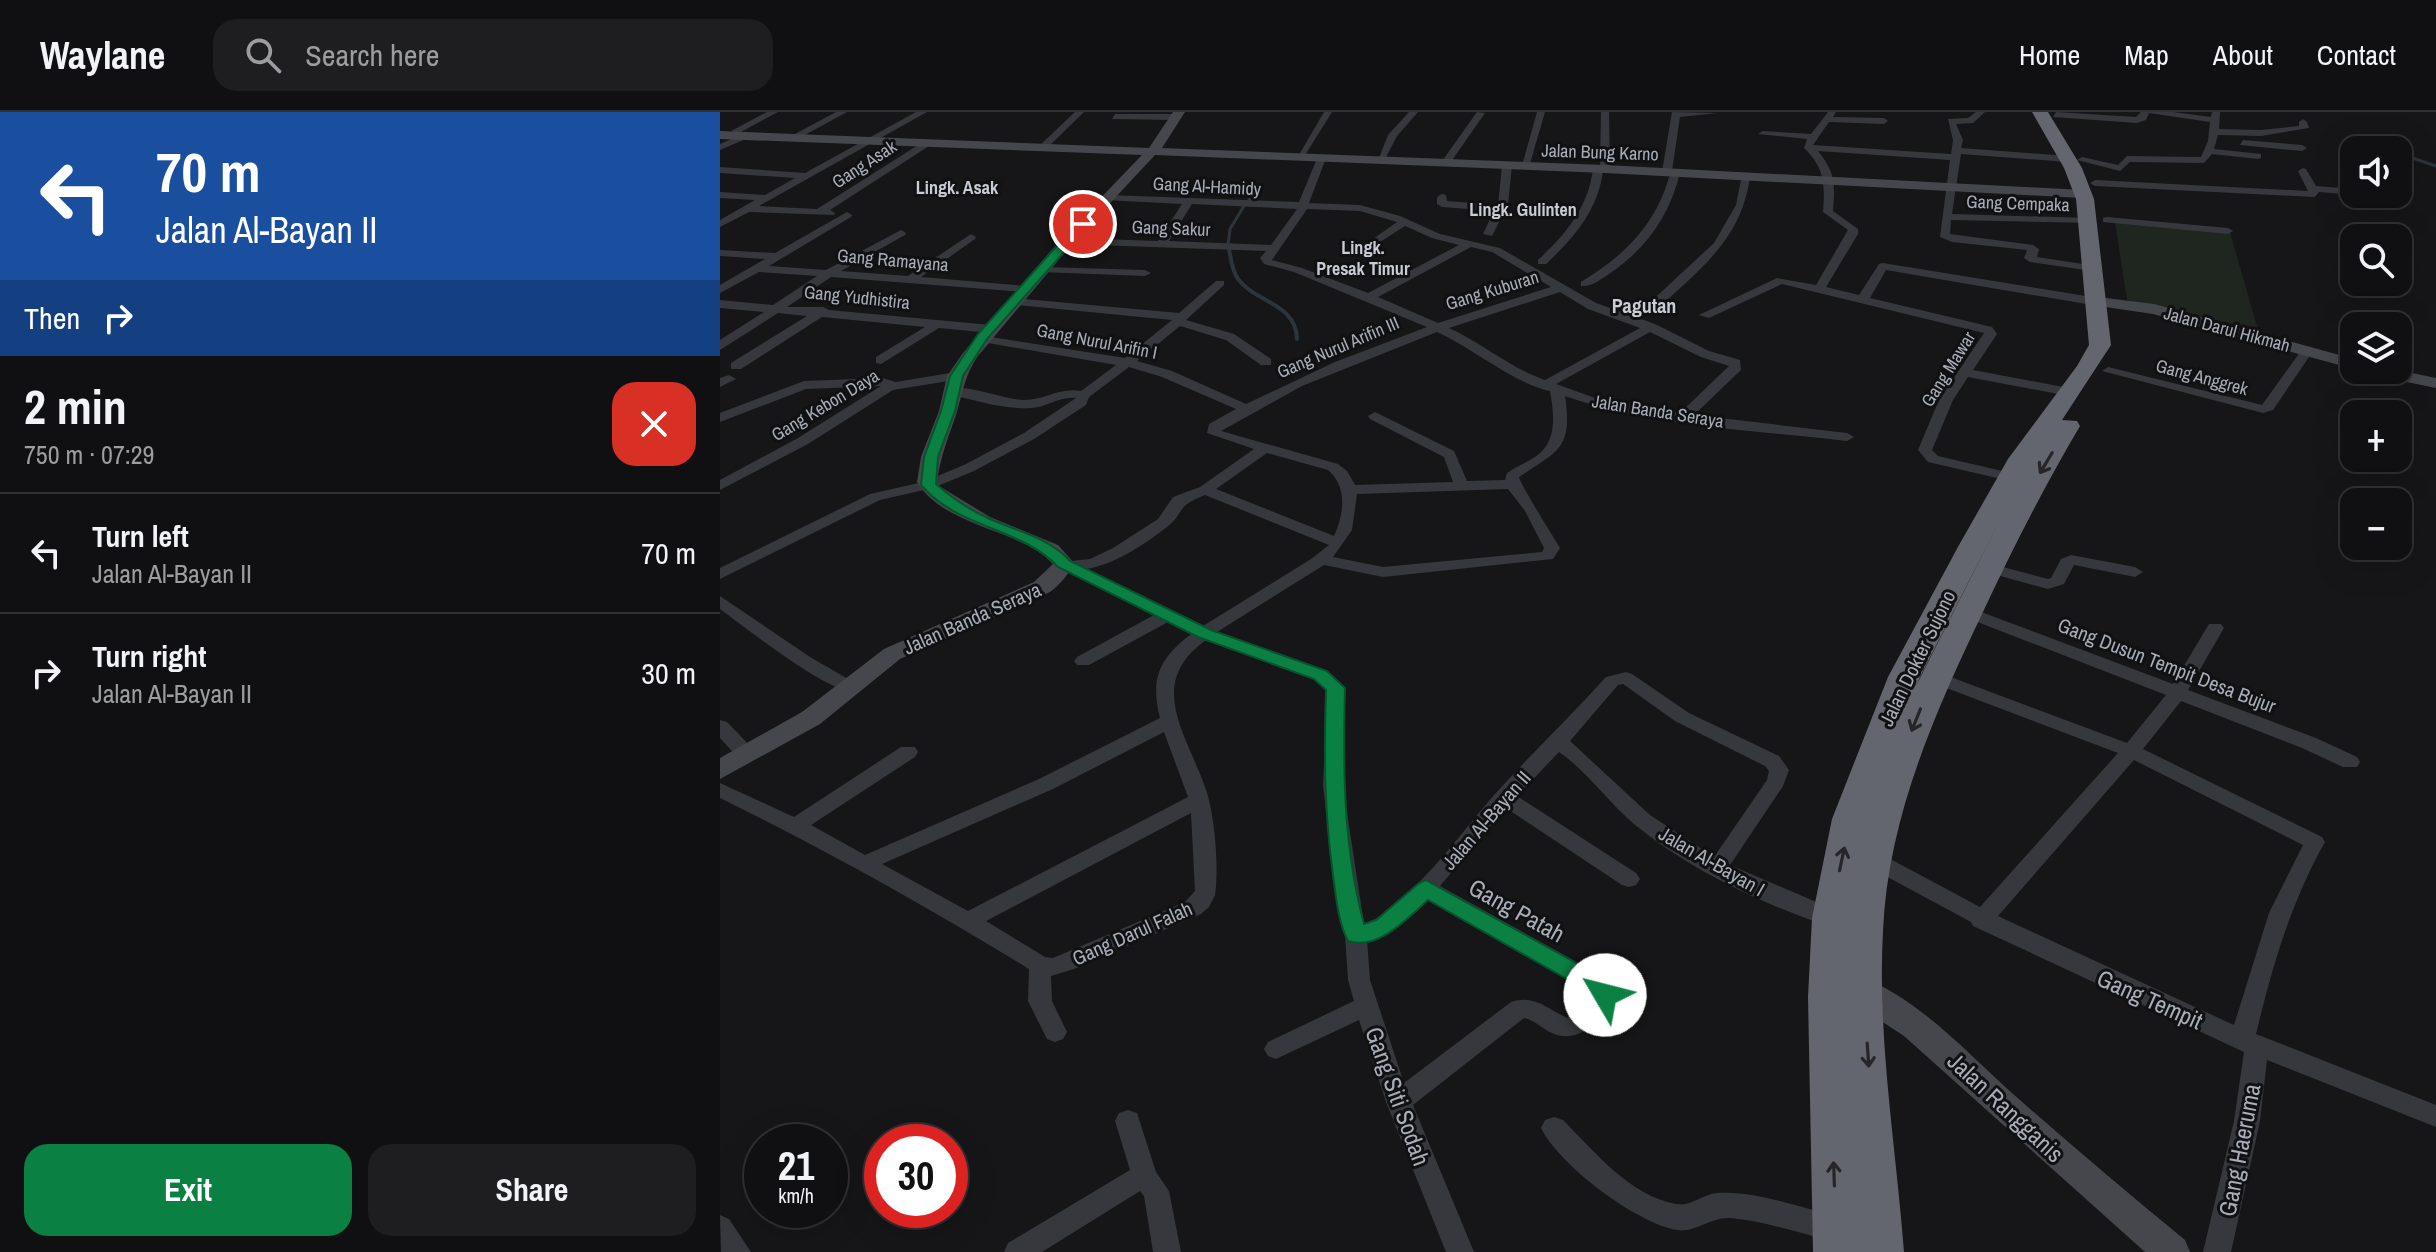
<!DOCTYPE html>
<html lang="en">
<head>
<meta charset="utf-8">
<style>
  body { margin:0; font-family:"Archivo Narrow",sans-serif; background:#1e1e20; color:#f1f3f6; height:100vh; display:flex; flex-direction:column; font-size:30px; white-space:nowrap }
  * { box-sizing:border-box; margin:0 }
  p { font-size:26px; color:#9c9d9f }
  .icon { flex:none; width:44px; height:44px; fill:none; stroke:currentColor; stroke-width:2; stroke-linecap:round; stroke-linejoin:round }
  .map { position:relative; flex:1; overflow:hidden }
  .panel { display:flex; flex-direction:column; background:#101012; width:720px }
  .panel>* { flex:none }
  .guide { background:#1a4fa0; color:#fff; overflow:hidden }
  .controls { position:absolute; left:1620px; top:24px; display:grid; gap:16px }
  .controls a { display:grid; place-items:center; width:72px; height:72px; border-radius:16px; background:#101012; box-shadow:0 8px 32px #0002,0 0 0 2px #303032; font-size:40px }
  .speed { position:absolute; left:24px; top:1012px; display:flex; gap:16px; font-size:40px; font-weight:700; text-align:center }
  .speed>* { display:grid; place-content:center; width:104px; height:104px; border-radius:50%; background:#101012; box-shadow:0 8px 32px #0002,0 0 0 2px #303032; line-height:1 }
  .speed small { font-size:20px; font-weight:400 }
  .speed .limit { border:12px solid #d22; background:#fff; color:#111 }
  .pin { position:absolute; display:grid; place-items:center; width:68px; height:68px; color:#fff; margin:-34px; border:4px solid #fff; border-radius:50%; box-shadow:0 2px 8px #0007 }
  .me { position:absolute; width:88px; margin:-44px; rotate:307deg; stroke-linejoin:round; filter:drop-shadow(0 0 6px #0008) }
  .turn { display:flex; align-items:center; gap:28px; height:168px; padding:0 24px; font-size:36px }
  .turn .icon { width:104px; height:104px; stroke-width:2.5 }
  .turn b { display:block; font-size:56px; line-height:68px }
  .then { display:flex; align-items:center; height:76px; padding:0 24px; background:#0003; gap:16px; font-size:30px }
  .round { display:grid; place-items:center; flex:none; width:84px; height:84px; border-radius:24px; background:#1e1e20 }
  .summary { display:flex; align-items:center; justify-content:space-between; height:136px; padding:0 24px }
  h1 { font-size:48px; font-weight:800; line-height:60px }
  .action { display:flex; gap:16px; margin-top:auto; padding:16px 24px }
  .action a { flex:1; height:92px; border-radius:24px; background:#0b8043; color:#fff; font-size:32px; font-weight:800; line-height:92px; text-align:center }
  .action a+a { background:#1e1e20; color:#f1f3f6 }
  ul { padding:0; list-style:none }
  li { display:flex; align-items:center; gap:24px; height:120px; padding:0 24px; border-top:2px solid #303032 }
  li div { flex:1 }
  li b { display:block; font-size:30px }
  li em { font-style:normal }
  header { display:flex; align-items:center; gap:48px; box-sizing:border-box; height:112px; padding:0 40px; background:#101012; border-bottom:2px solid #303032 }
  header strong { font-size:38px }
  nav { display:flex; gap:44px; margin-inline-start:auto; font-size:28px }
  .search { width:560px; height:72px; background:#1e1e20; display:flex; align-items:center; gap:20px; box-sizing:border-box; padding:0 28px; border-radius:24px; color:#9c9d9f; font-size:30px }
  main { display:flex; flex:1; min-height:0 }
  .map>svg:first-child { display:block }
</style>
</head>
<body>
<header>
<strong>Waylane</strong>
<div class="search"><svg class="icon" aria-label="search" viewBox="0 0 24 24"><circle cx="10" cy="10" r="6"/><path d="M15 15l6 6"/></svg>Search here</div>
<nav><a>Home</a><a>Map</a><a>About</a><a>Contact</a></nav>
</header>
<main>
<section class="panel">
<div class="guide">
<div class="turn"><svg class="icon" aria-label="left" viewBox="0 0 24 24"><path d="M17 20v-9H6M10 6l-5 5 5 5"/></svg><div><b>70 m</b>Jalan Al-Bayan II</div></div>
<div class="then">Then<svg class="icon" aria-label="right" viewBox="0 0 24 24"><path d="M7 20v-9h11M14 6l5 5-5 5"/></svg></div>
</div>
<div class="summary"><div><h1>2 min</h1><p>750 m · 07:29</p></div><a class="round" style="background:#d93025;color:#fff"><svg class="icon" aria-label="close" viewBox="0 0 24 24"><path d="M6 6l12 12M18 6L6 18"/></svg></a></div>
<ul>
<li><svg class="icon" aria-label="left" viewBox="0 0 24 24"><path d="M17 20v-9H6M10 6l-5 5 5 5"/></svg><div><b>Turn left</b><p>Jalan Al-Bayan II</p></div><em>70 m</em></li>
<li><svg class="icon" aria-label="right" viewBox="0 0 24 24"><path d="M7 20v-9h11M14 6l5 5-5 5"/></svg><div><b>Turn right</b><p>Jalan Al-Bayan II</p></div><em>30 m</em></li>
</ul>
<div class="action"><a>Exit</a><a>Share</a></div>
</section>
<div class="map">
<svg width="1716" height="1140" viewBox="0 0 1716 1140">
  <rect width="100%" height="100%" fill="#161618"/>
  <path fill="#1e261f" d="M1395 110 1510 120 1538 218 1407 188Z"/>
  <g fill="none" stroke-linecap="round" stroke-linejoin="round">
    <g stroke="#2c353c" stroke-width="3">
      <path d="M1649 32 1669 38"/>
      <path d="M1678 41 1716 54"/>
      <path d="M529 88 541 75"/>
      <path d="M508 133 510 117 524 94"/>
    </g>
    <path stroke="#2c353c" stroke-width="4" d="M509 137C511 147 512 159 518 167 536 191 576 191 577 227"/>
    <g fill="#37383d" fill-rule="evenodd">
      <path d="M47 0H58L19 21 11 19Z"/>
      <path d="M116 0H127L83 24 75 22Z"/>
      <path d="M196 0H207L39 94 97 97 203 30H209V34L110 98 115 101 114 103 29 100 0 115V108L35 88 0 86V80L45 83 75 66 0 61V55L85 61Z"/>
      <path d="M355 0H364L324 39H318V35Z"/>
      <path d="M604 0H612L582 48H576Z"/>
      <path d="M689 0H698L677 24 663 51H657L668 23Z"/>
      <path d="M757 0 765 1 728 54H722L720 52Z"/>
      <path d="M817 0H825L809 55 801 57Z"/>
      <path d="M881 0H889L890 57 883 59C878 98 854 126 826 152H818V148C846 122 868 96 873 57L880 55Z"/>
      <path d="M952 0 998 1 960 5 952 59 960 61C949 105 926 137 889 162 880 168 871 175 861 174V170C905 143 936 113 950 62L942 60Z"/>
      <path d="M1108 0H1116L1113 5 1164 6 1168 9 1164 12 1109 10 1093 33 1231 42 1233 28 1228 7 1248 6 1256 0H1265L1253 11 1236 12 1243 28 1241 36 1348 44 1353 47 1348 50 1241 42 1232 102 1369 106 1373 107V111L1231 108 1230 122 1313 133 1319 137 1317 145 1376 154 1378 156 1372 159 1310 150 1304 146 1307 138 1232 130 1220 125 1230 48 1098 39C1116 62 1115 71 1113 99L1138 117V122L1106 175 1139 183 1159 152 1163 151 1378 186 1384 190 1378 194 1166 158 1150 186 1272 215 1277 222 1253 258 1354 277 1356 280 1349 284 1248 265 1233 288 1212 338 1218 344 1295 362V368L1290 369 1208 350 1198 338 1219 288 1264 221 1062 172 989 206 979 203 1057 166 1096 173 1128 118 1103 100C1105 73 1105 56 1084 36L1087 27 1038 22 1043 19 1091 22Z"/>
      <path d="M1336 0 1416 5 1421 0H1453L1491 5 1492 0H1500L1499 17 1541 18 1579 14V10L1583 7 1587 10 1589 16 1541 24 1498 23 1494 37 1541 42V46L1538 47 1492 42 1484 51 1410 50 1400 59 1357 48 1362 45 1398 53 1407 44 1481 45 1488 29 1490 10 1429 1 1426 8 1417 11 1333 5Z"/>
      <path d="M395 2H455L459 5 455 8 392 7Z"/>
      <path d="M25 21 28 26 0 38V32Z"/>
      <path d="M1523 28 1582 33 1587 36 1582 39 1520 33Z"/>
      <path d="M598 44 606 46 589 91 640 93 680 104 720 122 780 136 876 191 935 212 989 239 1020 248 1021 258 974 303 1127 321 1134 325 1127 329C1034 318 933 315 845 284 853 337 838 339 799 365 800 372 833 424 840 436L833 447 663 465 604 453 497 520 606 559 625 576 623 674 644 812C686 798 744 717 775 682 811 642 850 605 886 565L906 560 912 562 969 601 1059 644 1069 658 1063 674 1010 753 1122 801 1125 807 1122 813 1114 816C1044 793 971 759 914 712 888 690 868 660 839 640L797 684 916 761 920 767 916 773 909 775 902 773 786 696 720 774 889 868 897 882C885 905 860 934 832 921 822 917 815 908 804 906L693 993 754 1140H726L666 990 639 908 556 947 548 944 544 937 548 930 634 889 628 868 625 823 617 791 603 674 607 578 594 567 486 528C422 574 471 627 488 684 495 710 499 756 495 783L489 795 481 802 354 857 331 864 332 889 347 920 343 927 335 930 327 927 308 889 309 857C208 795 106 738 0 686V671L74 705 181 635H195L198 640 195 645 91 713 145 743 319 667 440 606C430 566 439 547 471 522L448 510 369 553H357L354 549 357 545 434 503 336 452 344 447 351 449 370 447 393 436 438 407 453 385 480 375 534 337 487 321 489 312 516 297 442 265 409 255 369 285 366 293 314 327 254 359 213 376 160 388 0 467V456L150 382 203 370 244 353 304 321 356 286C339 284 328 295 312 296 284 298 255 288 228 282V276C252 273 280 287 304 288 325 288 339 275 361 279L396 253 262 230 258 229V223L405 246 452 208 297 193 293 192V186L459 201 496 169H504V173L466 208 514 222 551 247V253H541L506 228 460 214 417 249 452 259 526 292 615 250 707 215 574 160 544 152 540 146 546 139 347 132 342 129 347 126 438 129 462 92 384 88 383 86 388 83 579 90ZM472 92 577 97 551 133 449 129ZM587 97 640 99 677 110 653 127V131L657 132 685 114 712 126 739 133 648 181 582 156 552 148ZM751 135 772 140 831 175 718 211 658 185ZM840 180 868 197 920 216 825 268C790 256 762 231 729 216ZM717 220C755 237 792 271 830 279 834 302 838 330 815 345 806 351 796 354 787 361L785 368 747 369 734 339 655 300 648 304 650 307 724 345 733 370 635 373 627 359 618 352 501 319 582 274ZM930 220 981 245 1009 254 960 301 875 286 836 272ZM547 341 608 358C628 375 624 402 614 424L496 377ZM788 377 805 399 824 436 822 440 663 455 613 445 632 418 637 382ZM485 383 609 433 591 447 483 514 366 457C394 453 425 432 447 415 466 400 454 395 485 383ZM903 572 955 609 1045 654 1049 659 1047 668 994 745 930 703 850 629 898 573ZM444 620 468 685 248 799 162 752 333 677ZM471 701 475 779 465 790 333 846 325 845 266 809ZM708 787 872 881 848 906C827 898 816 882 791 890L684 971 650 868 647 828 672 820Z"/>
      <path d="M787 51 792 54 788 92 772 124 763 122 774 99 722 95 717 92V85L722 82 726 83 727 89 778 93 782 54Z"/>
      <path d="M1583 56 1586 57 1596 74 1634 77V82H1638L1634 83 1599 80 1595 85 1375 74 1370 71 1375 68 1588 79 1578 59Z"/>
      <path d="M1022 63 1030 65C1021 130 977 159 932 202H924V196L994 131 1016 93Z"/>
      <path d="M1649 82H1664L1665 83 1660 86Z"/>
      <path d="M127 100 132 103 131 105 49 154 106 158 181 118 186 121 185 123 121 159 188 164 251 122 256 125 255 127 201 165 306 174 312 177 306 180 111 165 67 195H103L109 198 271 213 277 217 271 221 219 216 161 252 156 251V245L205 215 102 205 21 257H11V251L87 204 58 201 0 238V228L44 200 0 196V188L53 193 97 164 39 160 0 181V173L45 147 0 144V138L55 141Z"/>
      <path d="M1387 105 1508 116 1513 119 1508 122 1383 110V106Z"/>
      <path d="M324 155 425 158 431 161 425 164 320 160 318 158Z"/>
      <path d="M1583 236 1593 239 1553 298 1543 301 1382 259 1388 255 1542 293Z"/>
      <path d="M236 260 243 264 241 267 173 278 88 332 0 378V368L78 326 161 274 86 277 0 310V301L84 269 162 266 176 270Z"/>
      <path d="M9 263 16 267 0 275V266Z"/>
      <path d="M1351 443 1415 455 1423 460 1415 465 1354 453 1344 472 1328 477 1262 459 1260 456 1268 451 1328 467 1331 466 1341 447Z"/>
      <path d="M0 484 90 545 135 571 138 575 135 579C113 585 22 513 0 497Z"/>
      <path d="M1248 495 1453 572 1489 512H1501L1504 516 1468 578 1596 626 1637 645 1640 650 1637 655H1623L1582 636 1461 589 1423 637 1602 725 1605 730C1571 790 1552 855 1536 922L1716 993V1015L1547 948 1540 1009 1511 1140H1483L1514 1009 1524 940 1253 814 1251 810 1147 754 1144 748 1147 742 1154 740 1161 742 1260 795 1398 641 1208 569 1205 565 1208 561H1220L1407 631 1446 583 1242 504 1240 500ZM1414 648 1583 733 1549 801 1514 913 1278 804Z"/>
      <path d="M0 608 7 610 34 638 37 643 34 648H20L0 626Z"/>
      <path d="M408 998 417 1001 436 1060 449 1079 461 1140H433L424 1084 420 1079 322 1140H284L288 1131 410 1058 395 1009 399 1001Z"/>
      <path d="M834 1005 843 1008C874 1039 910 1084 956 1092 971 1095 983 1082 997 1081 1035 1078 1076 1095 1113 1103L1122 1107 1126 1116 1122 1125 1113 1129C1079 1121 1045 1109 1010 1106 990 1105 975 1121 957 1118 916 1111 839 1053 821 1016L825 1008Z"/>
      <path d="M0 1103 9 1107 31 1140H1Z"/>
    </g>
    <g fill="#45474d" fill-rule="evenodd">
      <path d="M453 0H465L442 36 885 53 1363 78 1370 82 1363 86 885 61 435 43 352 132 258 244C244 265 243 280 236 303 228 326 220 346 217 370L219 374 270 405 338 433 355 452C347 463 341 472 330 480L180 547 100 612 0 667V646L82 600 164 537 314 470 333 452C302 417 225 416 197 370L201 345 219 299 227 264 243 241 342 126 422 43 0 27V19L429 36Z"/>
      <path d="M1378 185 1434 192 1634 247V257L1433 202 1372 193V187Z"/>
      <path d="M1645 258H1678L1716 266V276L1648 262Z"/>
      <path d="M1134 862C1200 885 1249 944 1300 988 1354 1036 1409 1082 1465 1128L1470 1140H1425L1184 924 1123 884 1119 875 1123 866Z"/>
    </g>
    <path fill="#63666e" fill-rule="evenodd" d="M1312 0H1328L1362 56 1374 87 1391 233 1342 308 1357 309 1360 314C1324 375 1292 438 1262 502 1214 603 1168 706 1163 819 1157 926 1176 1034 1184 1140H1093L1088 885 1092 806 1112 707 1168 565 1239 433 1288 347 1357 254 1369 233 1356 87 1344 56ZM1279 410 1196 574 1200 565Z"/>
  </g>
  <defs><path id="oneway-shaft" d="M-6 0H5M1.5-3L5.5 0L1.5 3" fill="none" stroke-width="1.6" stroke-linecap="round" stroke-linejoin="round" transform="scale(2)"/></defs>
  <g stroke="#26262a">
    <use href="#oneway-shaft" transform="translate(1326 351) rotate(121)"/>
    <use href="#oneway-shaft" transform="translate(1196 608) rotate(112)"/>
    <use href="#oneway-shaft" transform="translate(1122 747) rotate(-78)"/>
    <use href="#oneway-shaft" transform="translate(1148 943) rotate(86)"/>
    <use href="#oneway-shaft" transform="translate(1114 1062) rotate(-92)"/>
  </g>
  <path fill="#0b8043" stroke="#07532c" stroke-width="2" d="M359 109 369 112 267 227 243 264 235 299 218 345 216 372C232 386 248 397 268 406 296 419 328 425 350 449L491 518 607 559 625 576C623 656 623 734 644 812L656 808 699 771 706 768 889 869 897 883 893 890 885 893 877 890 873 882 708 788C688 806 658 839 628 829 618 810 616 785 613 763 604 698 604 643 606 578L594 567 478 525 338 455C303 416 238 417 201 373L204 345 221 299 230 264 258 222Z"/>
  <g text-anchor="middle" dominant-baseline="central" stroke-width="6" stroke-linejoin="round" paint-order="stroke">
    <g font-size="18" fill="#a8adb8" stroke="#111113">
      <text transform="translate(880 40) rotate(2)">Jalan Bung Karno</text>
      <text transform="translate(144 52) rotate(-33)">Gang Asak</text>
      <text transform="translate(487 74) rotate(3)">Gang Al-Hamidy</text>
      <text transform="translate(1298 91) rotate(2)">Gang Cempaka</text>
      <text transform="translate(451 116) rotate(2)">Gang Sakur</text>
      <text transform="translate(173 148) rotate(5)">Gang Ramayana</text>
      <text transform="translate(772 178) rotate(-17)">Gang Kuburan</text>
      <text transform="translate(137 185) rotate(6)">Gang Yudhistira</text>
      <text transform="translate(1507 217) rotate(15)">Jalan Darul Hikmah</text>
      <text transform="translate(377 229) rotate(11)">Gang Nurul Arifin I</text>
      <text transform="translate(618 235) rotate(-23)">Gang Nurul Arifin III</text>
      <text transform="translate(1228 257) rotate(-58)">Gang Mawar</text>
      <text transform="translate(1482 265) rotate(15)">Gang Anggrek</text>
      <text transform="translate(105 293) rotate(-31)">Gang Kebon Daya</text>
      <text transform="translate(938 299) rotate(9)">Jalan Banda Seraya</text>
    </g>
    <g font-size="18" font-weight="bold" fill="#c9ccd4" stroke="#111113">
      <text x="237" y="75">Lingk. Asak</text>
      <text x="803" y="97">Lingk. Gulinten</text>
      <text x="643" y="135">Lingk.<tspan x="643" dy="21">Presak Timur</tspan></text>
    </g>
    <g font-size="20" font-weight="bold" fill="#c9ccd4" stroke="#111113">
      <text x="924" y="193">Pagutan</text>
    </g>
    <g font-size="20" fill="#a8adb8" stroke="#111113">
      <text transform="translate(252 506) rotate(-24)">Jalan Banda Seraya</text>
      <text transform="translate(1197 546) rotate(-64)">Jalan Dokter Sujono</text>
      <text transform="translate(1447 553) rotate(21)">Gang Dusun Tempit Desa Bujur</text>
      <text transform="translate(766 708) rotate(-49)">Jalan Al-Bayan II</text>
      <text transform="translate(992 749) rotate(30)">Jalan Al-Bayan I</text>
      <text transform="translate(412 821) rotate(-24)">Gang Darul Falah</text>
    </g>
    <g font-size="24" fill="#a8adb8" stroke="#111113">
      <text transform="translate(797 798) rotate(29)">Gang Patah</text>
      <text transform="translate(1430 887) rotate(24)">Gang Tempit</text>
      <text transform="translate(678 984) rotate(70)">Gang Siti Sodah</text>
      <text transform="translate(1286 995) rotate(43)">Jalan Rangganis</text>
      <text transform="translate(1519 1038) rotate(-79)">Gang Haeruma</text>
    </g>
  </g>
</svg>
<div class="controls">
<a><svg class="icon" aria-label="sound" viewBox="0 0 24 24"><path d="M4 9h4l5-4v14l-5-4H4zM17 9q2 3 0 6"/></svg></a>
<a><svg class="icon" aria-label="search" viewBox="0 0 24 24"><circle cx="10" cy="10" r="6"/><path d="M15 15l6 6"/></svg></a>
<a><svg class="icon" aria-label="layers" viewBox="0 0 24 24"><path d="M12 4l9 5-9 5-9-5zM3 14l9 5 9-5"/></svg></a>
<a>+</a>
<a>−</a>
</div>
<div class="speed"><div>21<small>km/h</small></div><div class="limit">30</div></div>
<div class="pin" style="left:363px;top:112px;background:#d93025"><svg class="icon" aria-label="arrive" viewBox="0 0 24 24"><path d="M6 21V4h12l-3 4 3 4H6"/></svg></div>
<svg class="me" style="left:885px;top:883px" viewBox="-20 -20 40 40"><circle r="19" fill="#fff"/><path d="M0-13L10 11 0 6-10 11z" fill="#0b8043"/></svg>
</div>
</main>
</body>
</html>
